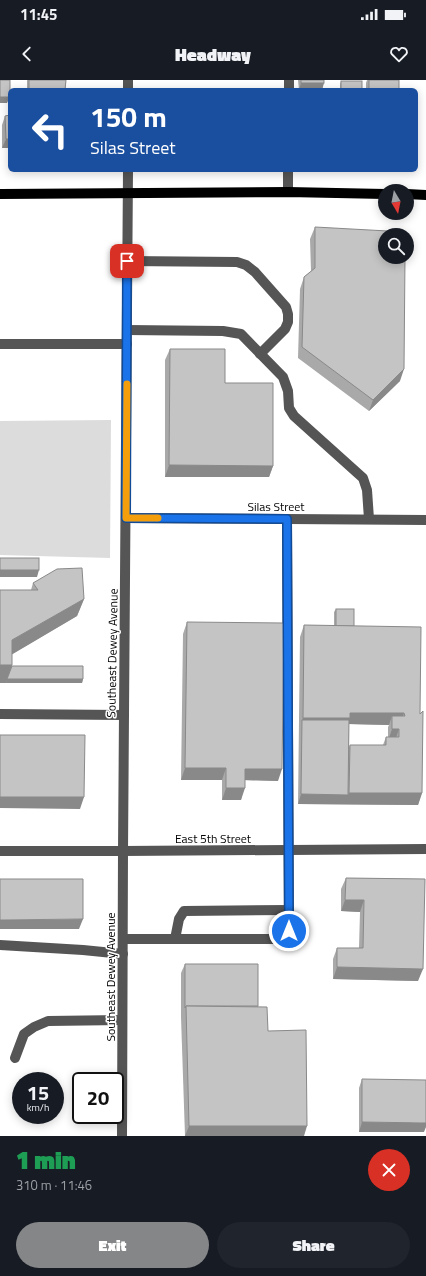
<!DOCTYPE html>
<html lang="en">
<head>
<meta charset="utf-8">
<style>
  body { margin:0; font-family:"Titillium Web",sans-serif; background:#20242c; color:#f1f3f6; height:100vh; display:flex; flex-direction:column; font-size:15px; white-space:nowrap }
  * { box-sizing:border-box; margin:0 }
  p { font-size:13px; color:#9ea1a6 }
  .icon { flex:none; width:22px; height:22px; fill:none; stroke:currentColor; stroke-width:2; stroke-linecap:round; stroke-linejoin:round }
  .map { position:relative; height:1056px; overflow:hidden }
  .details { display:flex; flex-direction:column; background:#171b24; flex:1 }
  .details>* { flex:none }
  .hud { position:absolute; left:8px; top:8px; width:410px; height:84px; border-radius:6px; box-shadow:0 2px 10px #0003; background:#1a4fa0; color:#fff; overflow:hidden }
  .needle { width:26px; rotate:170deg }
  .controls { position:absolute; left:378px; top:104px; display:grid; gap:8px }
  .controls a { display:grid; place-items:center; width:36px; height:36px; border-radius:50%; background:#171b24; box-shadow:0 2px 10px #0003; font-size:20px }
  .speed { position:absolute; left:12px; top:992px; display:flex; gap:8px; font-size:20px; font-weight:700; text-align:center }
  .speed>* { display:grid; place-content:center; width:52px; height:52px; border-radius:50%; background:#171b24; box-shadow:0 2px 10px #0003; line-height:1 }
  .speed small { font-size:10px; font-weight:400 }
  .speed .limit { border:2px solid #111; border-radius:6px; background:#fff; color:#111 }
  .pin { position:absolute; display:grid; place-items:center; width:34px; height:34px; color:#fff; margin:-17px; border-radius:8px; box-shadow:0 2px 6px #0006 }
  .me { position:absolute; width:44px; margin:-22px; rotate:0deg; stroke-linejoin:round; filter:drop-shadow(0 0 3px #0008) }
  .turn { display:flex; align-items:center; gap:14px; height:84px; padding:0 16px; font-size:18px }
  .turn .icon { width:52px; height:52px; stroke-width:2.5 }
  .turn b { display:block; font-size:28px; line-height:34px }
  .round { display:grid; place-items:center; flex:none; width:42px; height:42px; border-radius:21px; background:#20242c }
  .summary { display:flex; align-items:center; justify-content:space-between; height:68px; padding:0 16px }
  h1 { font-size:24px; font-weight:800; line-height:30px; color:#1e9e55 }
  .action { display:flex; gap:8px; margin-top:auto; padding:8px 16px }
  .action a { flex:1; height:46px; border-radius:24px; background:#858687; color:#fff; font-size:16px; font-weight:800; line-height:46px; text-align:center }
  .action a+a { background:#20242c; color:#f1f3f6 }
  .status { display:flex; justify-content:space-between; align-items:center; height:28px; padding:0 20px; background:#171b24; direction:ltr }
  .status svg { height:11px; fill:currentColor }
  header { display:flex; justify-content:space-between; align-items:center; height:52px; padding:0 16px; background:#171b24; font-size:18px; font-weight:800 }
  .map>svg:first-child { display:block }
</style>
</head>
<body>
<div class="status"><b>11:45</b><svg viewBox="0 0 49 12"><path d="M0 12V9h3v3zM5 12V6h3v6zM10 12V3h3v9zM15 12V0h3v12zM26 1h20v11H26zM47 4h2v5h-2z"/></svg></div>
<header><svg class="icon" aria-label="back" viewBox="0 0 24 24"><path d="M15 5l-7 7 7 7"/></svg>Headway<svg class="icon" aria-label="heart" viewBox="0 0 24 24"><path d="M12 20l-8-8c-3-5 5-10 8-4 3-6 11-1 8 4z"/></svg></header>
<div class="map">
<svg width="426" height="1056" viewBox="0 0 426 1056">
  <rect width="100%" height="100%" fill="#fff"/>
  <path fill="#dcdcdc" d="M111 340 110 478 0 475V341Z"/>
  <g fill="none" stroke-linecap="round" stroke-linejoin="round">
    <g stroke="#555" stroke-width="10">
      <path d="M128 10V0"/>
      <path d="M289 10V0"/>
      <path d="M288 112V90"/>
      <path d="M127 181 237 182 246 185 255 192 286 227 288 234V242L285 249 260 274"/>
      <path d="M127 250 223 251 241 254 283 297 288 311 289 328 294 336 363 398 367 410 369 439"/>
      <path d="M0 264H127"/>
      <path d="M126 438 426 440"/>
      <path d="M0 634 124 635"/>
      <path d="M0 771H123L426 769"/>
      <path d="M123 859H282L287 858 289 851 287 439"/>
      <path d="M175 859 179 839 184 831 289 830"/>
      <path d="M0 865 83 870 123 874"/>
      <path d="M15 978 24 954 34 947 48 941 122 940"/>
      <path d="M122 1056 123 771 128 90"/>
    </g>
    <g stroke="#000" stroke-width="10">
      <path d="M0 114 288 112 385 114"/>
      <path d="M407 114 426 115"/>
    </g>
  </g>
  <g fill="#a9a9a9" fill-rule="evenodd">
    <path d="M27 0H66L65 10H27Z"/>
    <path d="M298 0H324L322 10H299Z"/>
    <path d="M367 0H399V10H366V3Z"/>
    <path d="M341 1 362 10H340V4Z"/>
    <path d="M10 35V68H2V45L5 36Z"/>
    <path d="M315 147 400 301 369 331 298 278 300 209 304 197 311 191 310 159Z"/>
    <path d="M170 269 225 303 273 386 269 397H165V280Z"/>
    <path d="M33 503 84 519 77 536 12 574V586L83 599 82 603H0V510H31Z"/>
    <path d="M336 529 354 546 420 634 422 713 418 725 298 724 300 557 304 545 334 546V532ZM349 644 389 645 388 647V657H386L383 665H350L349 667Z"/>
    <path d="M187 542 278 701 245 700 241 720H222V700H181L183 554Z"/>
    <path d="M346 798 425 799 418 901 333 899V879L337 868H359L360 832 341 831V809Z"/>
    <path d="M185 884 258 926 268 951 304 1056H185L181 937V893Z"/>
    <path d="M362 999 424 1052H359V1008Z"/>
  </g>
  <g fill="#898989">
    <path d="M301 3H324L322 10H299Z"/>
    <path d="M0 17H10L7 23H0Z"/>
    <path d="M6 59H10V68H2Z"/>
    <path d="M404 289 400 301 369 331 373 320Z"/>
    <path d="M169 385 273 386 269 397H165Z"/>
    <path d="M0 490H39L37 497H0Z"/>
    <path d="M84 519 77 536 6 578 12 560Z"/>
    <path d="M0 585H12L6 603H0Z"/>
    <path d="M7 599H83L82 603H6Z"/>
    <path d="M350 633H404L399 645 392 636 389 645 348 644 302 640 303 638Z"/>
    <path d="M392 649H399L395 661H388Z"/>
    <path d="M185 688H226L222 700H181Z"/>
    <path d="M245 689H282L278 701 241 700Z"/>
    <path d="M226 708H245L241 720H222Z"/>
    <path d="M349 713H422L418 725 298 724 301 714 348 715Z"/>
    <path d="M0 717H84L80 729 0 728Z"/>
    <path d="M345 820H364L360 832 341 831Z"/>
    <path d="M83 839 79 849H0V840Z"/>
    <path d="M337 887 423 889 418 901 333 899Z"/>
    <path d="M362 1042 426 1043V1047L424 1052H359Z"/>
    <path d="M189 1046H307L304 1056H185Z"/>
  </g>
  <g fill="#c4c4c4" stroke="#898989">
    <rect x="0" y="0" width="10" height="17"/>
    <path d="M29 0H66L65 10H29Z"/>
    <rect x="301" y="0" width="23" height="3"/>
    <rect x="369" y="0" width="30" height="10"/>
    <rect x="341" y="1" width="21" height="9"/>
    <path d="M10 35V59H6L5 36Z"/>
    <path d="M315 147 406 152V155H385V177H405L404 289 373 320 302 267 304 197 315 188Z"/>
    <path d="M170 269H225V303H273V386L169 385Z"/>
    <rect x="0" y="478" width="39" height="12"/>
    <path d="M82 488 84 519 12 560V585H0V510H38L33 503 57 489Z"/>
    <rect x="336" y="529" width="18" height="17"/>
    <path d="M187 542 284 543 282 689H245V708H226V688H185Z"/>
    <path d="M304 545 421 547 420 634 423 631 422 713H349L350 665H386V657H399V649H392V636H405L404 633H350V638H303Z"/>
    <path d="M12 586H83V599H7Z"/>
    <path d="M302 640H349L348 715 301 714Z"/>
    <path d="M0 655H85L84 717H0Z"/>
    <path d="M346 798 425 799 423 889 337 887V868H363L364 820H345Z"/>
    <path d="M0 799H83V839L0 840Z"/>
    <path d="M185 884H258V926H186L185 928Z"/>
    <path d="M186 926 267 927 268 951 306 950 307 1046H189Z"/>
    <path d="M362 999 426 1000V1043L362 1042Z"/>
  </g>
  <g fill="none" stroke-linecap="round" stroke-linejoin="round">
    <defs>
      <path id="route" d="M127 181 126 438 287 439 289 851"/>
    </defs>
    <use href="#route" stroke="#114b97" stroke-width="10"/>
    <use href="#route" stroke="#1a73e8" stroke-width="7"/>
    <path stroke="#f59e0b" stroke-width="7" d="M127 304 126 438H158"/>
  </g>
  <g text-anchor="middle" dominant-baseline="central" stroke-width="3" stroke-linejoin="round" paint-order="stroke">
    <g font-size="12" fill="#000" stroke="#fff">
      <text x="276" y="426">Silas Street</text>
      <text transform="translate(112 573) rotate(-89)">Southeast Dewey Avenue</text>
      <text x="213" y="758">East 5th Street</text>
      <text transform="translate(110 897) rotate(-90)">Southeast Dewey Avenue</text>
    </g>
  </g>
</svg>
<div class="controls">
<a><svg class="needle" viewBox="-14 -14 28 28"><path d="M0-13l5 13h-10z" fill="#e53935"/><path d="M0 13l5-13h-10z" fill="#9ea1a6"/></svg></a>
<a><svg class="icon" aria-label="search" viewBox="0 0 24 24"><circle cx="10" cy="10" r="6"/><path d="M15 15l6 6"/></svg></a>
</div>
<div class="speed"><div>15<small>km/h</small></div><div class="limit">20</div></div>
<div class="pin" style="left:127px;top:181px;background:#d93025"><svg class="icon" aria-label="arrive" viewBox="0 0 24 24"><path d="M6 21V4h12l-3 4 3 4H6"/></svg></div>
<svg class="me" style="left:289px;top:851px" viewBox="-20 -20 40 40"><circle r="17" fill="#1a73e8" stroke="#fff" stroke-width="3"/><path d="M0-11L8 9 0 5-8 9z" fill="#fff"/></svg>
<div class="hud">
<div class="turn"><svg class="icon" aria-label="left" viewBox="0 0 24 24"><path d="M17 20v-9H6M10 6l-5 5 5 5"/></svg><div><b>150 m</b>Silas Street</div></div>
</div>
</div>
<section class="details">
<div class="summary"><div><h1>1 min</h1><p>310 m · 11:46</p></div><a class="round" style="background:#d93025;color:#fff"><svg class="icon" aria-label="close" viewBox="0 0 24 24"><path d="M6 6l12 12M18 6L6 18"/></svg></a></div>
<div class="action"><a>Exit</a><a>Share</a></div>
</section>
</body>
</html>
